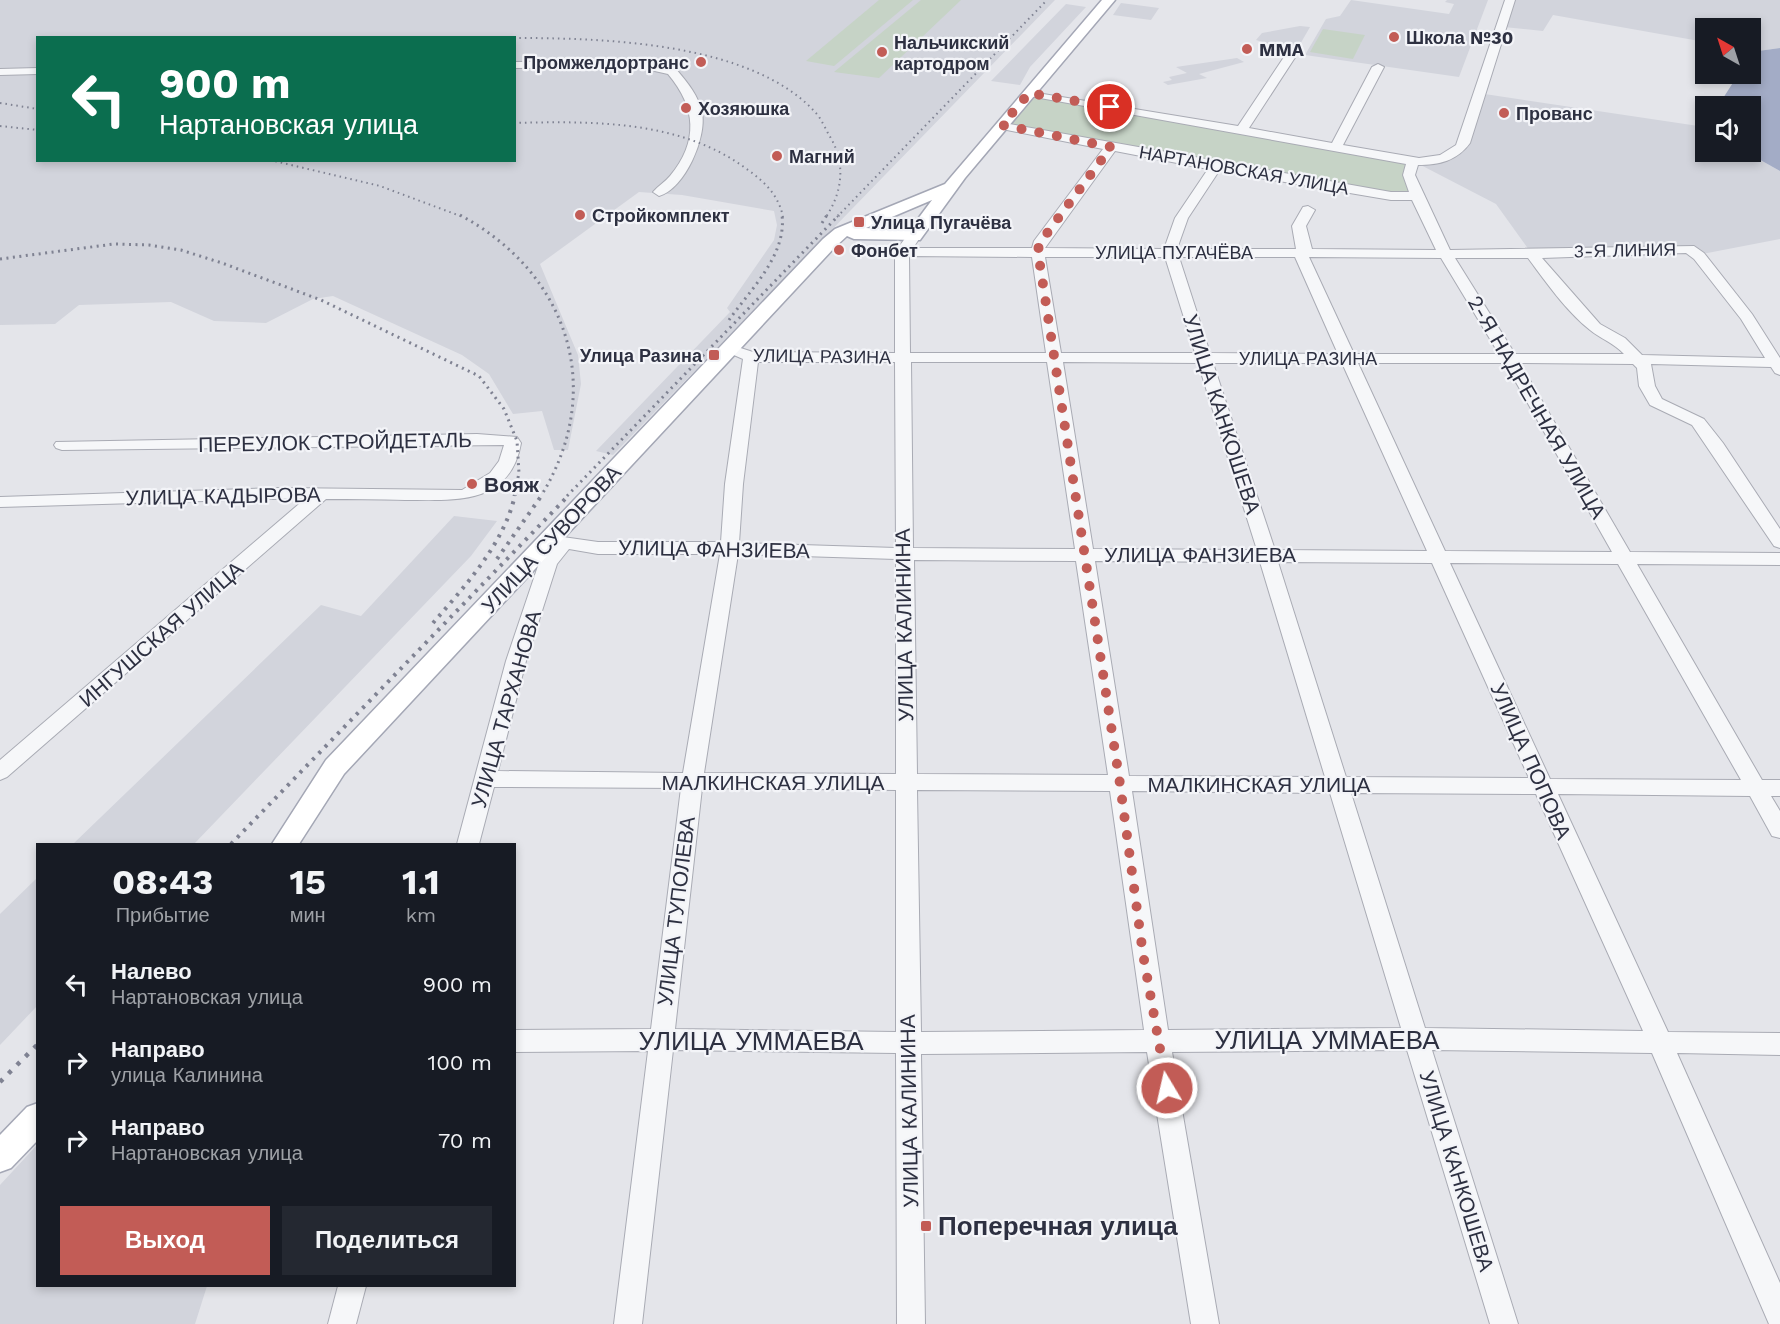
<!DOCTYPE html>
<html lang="ru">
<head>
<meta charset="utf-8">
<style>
  body { margin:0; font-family:"Work Sans",sans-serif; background:#242831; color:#f1f3f6; height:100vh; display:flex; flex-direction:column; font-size:22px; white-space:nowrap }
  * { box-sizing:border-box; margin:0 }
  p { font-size:20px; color:#9ea1a6 }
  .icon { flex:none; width:33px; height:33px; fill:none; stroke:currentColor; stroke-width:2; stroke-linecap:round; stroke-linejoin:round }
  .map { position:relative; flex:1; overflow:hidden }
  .sheet { position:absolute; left:36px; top:843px; width:480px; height:444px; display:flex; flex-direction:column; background:#171b24; border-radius:0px; box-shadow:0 3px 9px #0003 }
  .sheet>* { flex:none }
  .hud { position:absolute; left:36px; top:36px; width:480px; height:126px; border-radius:0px; box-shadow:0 3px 9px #0003; background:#0b6e4f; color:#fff; overflow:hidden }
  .needle { width:39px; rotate:321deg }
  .buttons { position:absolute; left:1695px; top:18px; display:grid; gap:12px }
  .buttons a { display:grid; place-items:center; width:66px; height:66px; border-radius:0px; background:#171b24; box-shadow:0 3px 9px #0003; font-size:30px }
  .pin { position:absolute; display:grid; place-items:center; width:51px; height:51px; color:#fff; margin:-26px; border:3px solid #fff; border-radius:50%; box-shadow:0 2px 6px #0007 }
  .me { position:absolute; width:66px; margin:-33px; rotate:351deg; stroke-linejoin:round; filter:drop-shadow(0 0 4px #0008) }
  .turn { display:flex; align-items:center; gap:21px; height:126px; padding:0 24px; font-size:27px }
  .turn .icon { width:78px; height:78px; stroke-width:2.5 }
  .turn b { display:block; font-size:42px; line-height:51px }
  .eta { display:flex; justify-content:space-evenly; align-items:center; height:102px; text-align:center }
  .eta b { font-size:36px; font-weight:700; line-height:42px }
  .primary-button { display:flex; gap:12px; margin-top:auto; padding:12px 24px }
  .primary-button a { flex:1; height:69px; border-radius:0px; background:#c25c56; color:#fff; font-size:24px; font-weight:700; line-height:69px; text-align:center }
  .primary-button a+a { background:#242831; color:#f1f3f6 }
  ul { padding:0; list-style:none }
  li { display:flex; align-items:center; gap:18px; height:78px; padding:0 24px }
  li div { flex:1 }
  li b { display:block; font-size:22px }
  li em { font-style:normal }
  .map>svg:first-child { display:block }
</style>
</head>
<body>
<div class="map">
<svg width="1780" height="1324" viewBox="0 0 1780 1324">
  <rect width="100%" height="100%" fill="#e4e5ea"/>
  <g fill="#d2d4dc" fill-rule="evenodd">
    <path d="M0 0H1055L613 455 596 451 730 312 727 308 774 240 777 225 774 211 682 195 639 192 540 264 578 355 581 384 568 450H554L542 411 513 414 489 374 462 355 333 296 313 299 266 323 214 321 171 302 79 305 55 324 0 325ZM38 38H514V160H38Z"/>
    <path d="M1351 0 1449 14 1454 4 1445 2 1447 0H1488L1459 77 1305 55 1326 19 1340 16Z"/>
    <path d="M1510 0H1780V48L1751 52 1750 28H1706L1705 42 1553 15 1543 31 1504 27Z"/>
    <path d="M1121 3 1159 8 1151 20 1113 15Z"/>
    <path d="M1066 4 1086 7 1030 67 1020 85 991 81Z"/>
    <path d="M1300 26 1310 27 1295 53 1256 40 1262 33Z"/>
    <path d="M1237 58 1244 62 1199 74 1207 78 1168 85 1163 82 1172 80 1169 77 1187 73 1176 67Z"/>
    <path d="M1478 93 1705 127 1706 152H1746L1780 171V239L1697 255 1693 252 1532 254 1496 204 1413 161 1424 162 1460 149Z"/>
    <path d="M454 516 497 521 471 556 194 844H73L321 605 361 616Z"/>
    <path d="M37 878V1006L0 1045V914Z"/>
    <path d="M37 1145 38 1286H207L195 1324H0V1185Z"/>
  </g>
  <g fill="#c6d3c6">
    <path d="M879 0H913L834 66 806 61Z"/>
    <path d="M921 0H961L879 78 834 72Z"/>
    <path d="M1323 29 1365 35 1353 59 1310 52Z"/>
    <path d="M1029 93 1413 161 1416 196 1002 125Z"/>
  </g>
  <path fill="#a3acc6" d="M1780 48V171L1746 152H1750V106H1718L1736 78 1732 74H1750L1751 52Z"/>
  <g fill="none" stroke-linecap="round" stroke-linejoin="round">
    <defs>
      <g id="minor">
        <path d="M1505 0H1515L1470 143C1457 161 1439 165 1418 165L1415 175 1450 250 1694 246 1704 253 1752 314 1780 358V375L1775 373 1771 367 1651 364 1655 386 1662 399 1704 419 1723 443 1780 529V548L1774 546 1692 425 1650 405 1639 386 1637 368 1633 364 1520 363 1630 552 1780 553V565L1637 564 1762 780H1780V796H1771L1780 811V838L1772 836 1750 796 1558 794 1668 1032 1780 1033V1055L1677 1053 1780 1283V1324H1769L1652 1053 1432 1050 1518 1324H1490L1407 1050 1172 1052 1219 1324H1191L1147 1052 921 1054 925 1324H897L896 1053 673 1050 642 1324H614L648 1051 514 1052V1030L651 1029 681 788 494 787 479 844H457L506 661 539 563 552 547 543 545 540 541 543 537 549 535 598 542H721L725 484 743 359 720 349 723 346 728 344 753 352 895 353V252L909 233 914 232 921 236 913 248H1032L1034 241 1103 149 1002 129 998 128V122L1391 192H1409L1403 175 1406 164 1029 96 1023 93 1025 91 1238 126 1286 54 1290 53 1296 56 1249 128 1332 143 1372 67 1378 64 1384 67 1343 145 1419 158 1440 155 1456 145ZM1115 151 1208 169 1175 218 1164 249 1045 248ZM1219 171 1391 200H1412L1436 250 1312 249 1306 226 1315 210 1308 206 1303 207 1292 226 1296 249H1177L1188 218ZM1686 253 1694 259 1741 319 1765 358 1642 355 1625 338 1600 324 1542 258ZM909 256 1032 257 1046 353H910ZM1045 257H1165L1195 353H1061ZM1179 257H1295L1338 354 1210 353ZM1309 257 1441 258 1499 354H1354ZM1455 258H1528C1546 282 1566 311 1590 330 1601 339 1614 343 1624 354H1515ZM758 362H895L896 548 739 543 743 484ZM911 362H1047L1075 549 913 548ZM1063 362 1198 363 1257 550 1093 549ZM1213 363H1342L1427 551 1275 550ZM1358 363H1505L1612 552 1445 551ZM569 549 598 554H720L683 773 498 771 526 661 557 564ZM738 554 896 559V774L704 773ZM914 560 1076 561 1108 775 917 774ZM1095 561 1260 562 1325 777 1129 776ZM1278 562 1432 563 1529 778 1346 777ZM1450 563 1618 564 1741 780 1550 779ZM702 788 896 790V1032L675 1029ZM917 790 1110 791 1144 1030 921 1032ZM1132 791 1330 793 1401 1028 1168 1030ZM1351 793 1536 794 1643 1031 1425 1028Z"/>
        <path d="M637 61 676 69C687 82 699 96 702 113 707 137 685 189 659 196L653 192C658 186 665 182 670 176 699 141 696 107 668 74L637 67 514 68V62Z"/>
        <path d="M38 68V74L0 75V69Z"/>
        <path d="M477 434 517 437 521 443C510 506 454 500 405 500 379 499 353 499 326 499L7 777 0 780V760L306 498 0 507V497L280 488 462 490 490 473 499 461 504 445 62 450 56 448 54 445 56 442Z"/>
        <path d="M338 1286H366L356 1324H328Z"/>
      </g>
      <g id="major">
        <path d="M1102 0H1115L965 178 920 240 854 239 847 236 835 247 344 774 299 844H272L326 760 823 239 835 229 945 184ZM932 200 909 231 866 228Z"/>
        <path d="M38 1103V1140L11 1168 0 1172V1135L27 1107Z"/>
      </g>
    </defs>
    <use href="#minor" stroke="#a9abb4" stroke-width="2"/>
    <use href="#major" stroke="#a4a7b5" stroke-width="3"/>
    <use href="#minor" fill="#f6f7f9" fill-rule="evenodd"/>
    <use href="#major" fill="#fff" fill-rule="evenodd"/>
    <g stroke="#7f8292" stroke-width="2" stroke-dasharray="1.5 4" stroke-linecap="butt">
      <path d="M514 38C603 38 751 42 815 112 821 118 825 128 829 135 846 162 843 191 826 217"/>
      <path d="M0 103 38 109"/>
      <path d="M514 123C594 121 682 120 748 170 765 182 779 196 783 217"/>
      <path d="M0 126 38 130"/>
      <path d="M270 160 380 186 463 217"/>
      <path d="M837 217 1047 0"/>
    </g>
    <g stroke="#7f8292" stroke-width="3" stroke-dasharray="2 4.5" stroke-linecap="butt">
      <path d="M460 215C568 273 607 389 541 496"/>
      <path d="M822 223 827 215"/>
      <path d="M0 259 114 244 149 245 181 250 222 263 321 300 479 376 504 409 517 441 519 473 514 496"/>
      <path d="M729 320C750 290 787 255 782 215"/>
      <path d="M567 496 839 215"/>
    </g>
    <g stroke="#7f8292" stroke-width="4" stroke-dasharray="3 6" stroke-linecap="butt">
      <path d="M497 559 542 495"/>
      <path d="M433 623C465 586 504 544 515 495"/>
      <path d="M231 844 569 495"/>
    </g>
    <path stroke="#7f8292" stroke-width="4.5" stroke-dasharray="4 8" stroke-linecap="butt" d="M0 1082 38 1044"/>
  </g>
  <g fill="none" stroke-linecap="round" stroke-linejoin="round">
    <path stroke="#c25c56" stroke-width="10" stroke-dasharray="0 18" d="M1110 107 1029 93 1002 125 1111 147 1039 244 1038 252 1120 784 1143 954 1167 1088"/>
  </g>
  <g fill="#c25c56" stroke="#f3f4f8" stroke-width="2">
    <circle cx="1394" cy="37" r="6"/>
    <circle cx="1247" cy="49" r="6"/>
    <circle cx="882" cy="52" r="6"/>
    <circle cx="701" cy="62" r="6"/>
    <circle cx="686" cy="108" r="6"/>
    <circle cx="1504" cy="113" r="6"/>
    <circle cx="777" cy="156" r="6"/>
    <circle cx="580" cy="215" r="6"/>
    <rect x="853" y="216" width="12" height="12" rx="3"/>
    <circle cx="839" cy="250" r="6"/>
    <rect x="708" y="349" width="12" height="12" rx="3"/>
    <circle cx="472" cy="484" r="6"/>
    <rect x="920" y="1220" width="12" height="12" rx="3"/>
  </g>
  <g text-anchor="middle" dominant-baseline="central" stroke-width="4.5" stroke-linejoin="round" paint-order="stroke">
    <g font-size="18" font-weight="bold" fill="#2d3041" stroke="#f3f4f8" text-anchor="start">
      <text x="1406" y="37">Школа №30</text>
      <text x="894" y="42">Нальчикский<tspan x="894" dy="21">картодром</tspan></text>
      <text x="1259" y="49">MMA</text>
      <text x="689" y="62" text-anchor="end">Промжелдортранс</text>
      <text x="698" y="108">Хозяюшка</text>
      <text x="1516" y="113">Прованс</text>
      <text x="789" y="156">Магний</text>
      <text x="592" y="215">Стройкомплект</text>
      <text x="871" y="222">Улица Пугачёва</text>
      <text x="851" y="250">Фонбет</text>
      <text x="702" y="355" text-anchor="end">Улица Разина</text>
    </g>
    <g font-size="18" fill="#2d3041" stroke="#f3f4f8">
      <text transform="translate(1244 170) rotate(10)">НАРТАНОВСКАЯ УЛИЦА</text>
      <text transform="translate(1625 250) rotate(-1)">3-Я ЛИНИЯ</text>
      <text x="1174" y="252">УЛИЦА ПУГАЧЁВА</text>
      <text transform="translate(822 356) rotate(1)">УЛИЦА РАЗИНА</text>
      <text x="1308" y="358">УЛИЦА РАЗИНА</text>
    </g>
    <g font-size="21" fill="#2d3041" stroke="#f3f4f8">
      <text transform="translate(1537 407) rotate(60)">2-Я НАДРЕЧНАЯ УЛИЦА</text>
      <text transform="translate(1222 414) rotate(72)">УЛИЦА КАНКОШЕВА</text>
      <text transform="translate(335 442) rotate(-1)">ПЕРЕУЛОК СТРОЙДЕТАЛЬ</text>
      <text transform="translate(223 496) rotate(-1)">УЛИЦА КАДЫРОВА</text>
      <text transform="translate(551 539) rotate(-47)">УЛИЦА СУВОРОВА</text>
      <text transform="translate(714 549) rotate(1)">УЛИЦА ФАНЗИЕВА</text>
      <text x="1200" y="554">УЛИЦА ФАНЗИЕВА</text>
      <text transform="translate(904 625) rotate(-91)">УЛИЦА КАЛИНИНА</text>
      <text transform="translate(161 634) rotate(-41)">ИНГУШСКАЯ УЛИЦА</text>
      <text transform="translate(506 709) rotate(-74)">УЛИЦА ТАРХАНОВА</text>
      <text transform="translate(1531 761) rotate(66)">УЛИЦА ПОПОВА</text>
      <text x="773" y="782">МАЛКИНСКАЯ УЛИЦА</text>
      <text x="1259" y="784">МАЛКИНСКАЯ УЛИЦА</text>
      <text transform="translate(676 911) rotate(-83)">УЛИЦА ТУПОЛЕВА</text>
      <text transform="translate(909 1111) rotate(-91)">УЛИЦА КАЛИНИНА</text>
      <text transform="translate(1457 1171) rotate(73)">УЛИЦА КАНКОШЕВА</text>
    </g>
    <g font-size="21" font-weight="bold" fill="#2d3041" stroke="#f3f4f8" text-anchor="start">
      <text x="484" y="484">Вояж</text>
    </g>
    <g font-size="26" fill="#2d3041" stroke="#f3f4f8">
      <text x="1327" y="1040">УЛИЦА УММАЕВА</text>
      <text x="751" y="1041">УЛИЦА УММАЕВА</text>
    </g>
    <g font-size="26" font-weight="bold" fill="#2d3041" stroke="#f3f4f8" text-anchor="start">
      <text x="938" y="1226">Поперечная улица</text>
    </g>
  </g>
</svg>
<div class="buttons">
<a><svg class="needle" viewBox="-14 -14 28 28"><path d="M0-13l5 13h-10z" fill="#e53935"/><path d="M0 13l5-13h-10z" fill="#9ea1a6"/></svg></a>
<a><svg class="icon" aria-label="sound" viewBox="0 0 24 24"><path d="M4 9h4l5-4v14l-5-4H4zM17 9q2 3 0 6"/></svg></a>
</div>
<div class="pin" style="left:1110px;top:107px;background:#d93025"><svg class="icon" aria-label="arrive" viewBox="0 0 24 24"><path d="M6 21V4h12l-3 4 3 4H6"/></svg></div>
<svg class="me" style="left:1167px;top:1088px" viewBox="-20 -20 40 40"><circle r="17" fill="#c25c56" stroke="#fff" stroke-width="3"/><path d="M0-11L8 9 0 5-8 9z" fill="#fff"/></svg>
<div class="hud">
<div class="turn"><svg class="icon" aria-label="left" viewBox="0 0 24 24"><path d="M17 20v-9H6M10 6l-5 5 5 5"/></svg><div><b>900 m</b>Нартановская улица</div></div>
</div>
<section class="sheet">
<div class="eta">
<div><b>08:43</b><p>Прибытие</p></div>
<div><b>15</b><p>мин</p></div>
<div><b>1.1</b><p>km</p></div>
</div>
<ul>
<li><svg class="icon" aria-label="left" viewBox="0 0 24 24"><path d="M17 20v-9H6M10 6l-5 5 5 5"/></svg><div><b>Налево</b><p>Нартановская улица</p></div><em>900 m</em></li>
<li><svg class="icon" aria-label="right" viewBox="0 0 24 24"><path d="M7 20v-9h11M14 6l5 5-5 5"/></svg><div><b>Направо</b><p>улица Калинина</p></div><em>100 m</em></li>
<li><svg class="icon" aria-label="right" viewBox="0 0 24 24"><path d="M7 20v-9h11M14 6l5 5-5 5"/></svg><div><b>Направо</b><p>Нартановская улица</p></div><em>70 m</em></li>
</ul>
<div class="primary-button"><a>Выход</a><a>Поделиться</a></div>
</section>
</div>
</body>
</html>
